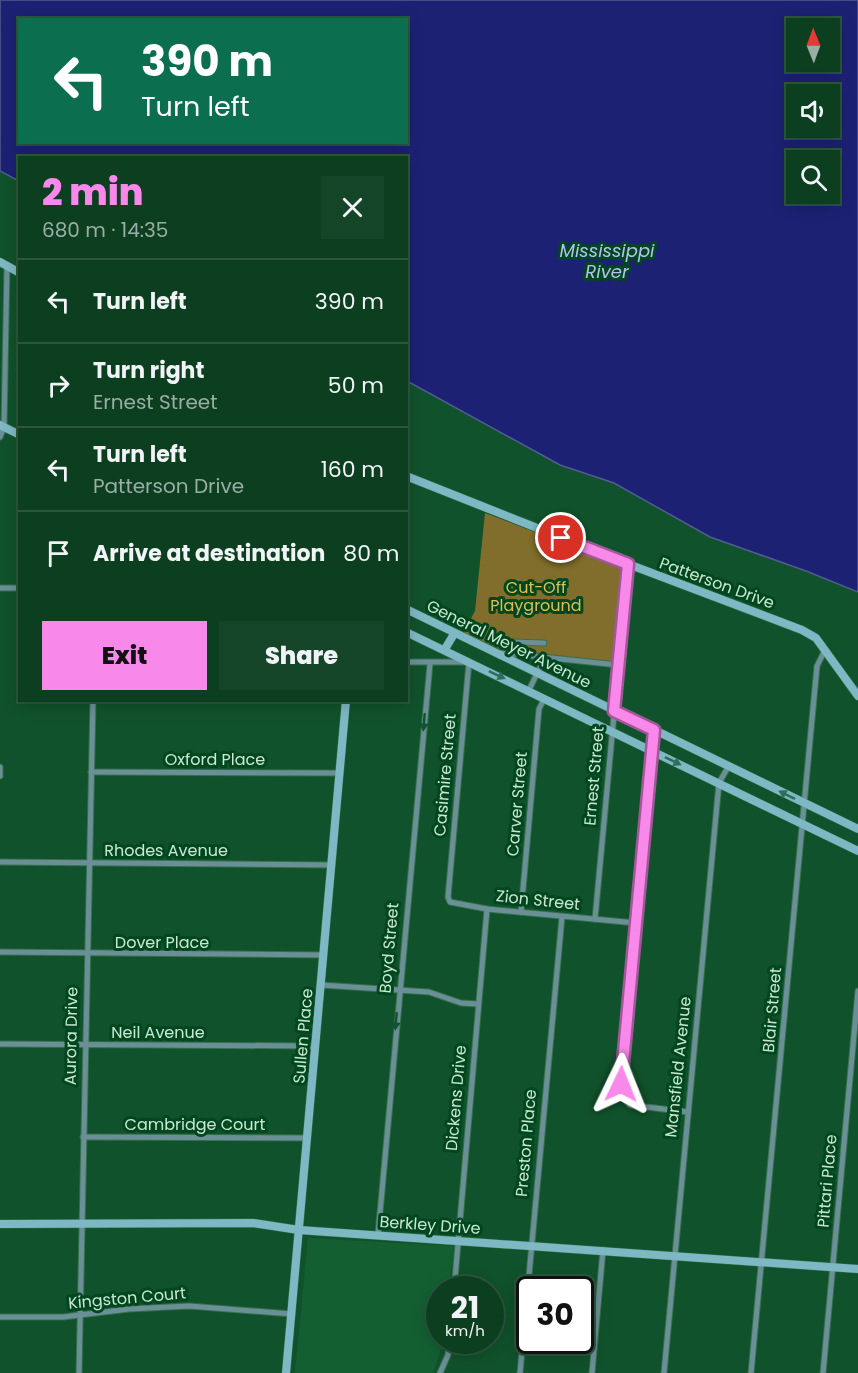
<!DOCTYPE html>
<html lang="en">
<head>
<meta charset="utf-8">
<style>
  body { margin:0; font-family:Poppins,sans-serif; background:#154529; color:#f1f3f6; height:100vh; display:flex; flex-direction:column; font-size:22px; white-space:nowrap }
  * { box-sizing:border-box; margin:0 }
  p { font-size:20px; color:#9aaea5 }
  .icon { flex:none; width:33px; height:33px; fill:none; stroke:currentColor; stroke-width:2; stroke-linecap:round; stroke-linejoin:round }
  .map { position:relative; flex:1; overflow:hidden }
  .panel { position:absolute; left:18px; top:156px; width:390px; height:546px; display:flex; flex-direction:column; background:#0c3e20; border-radius:0px; box-shadow:0 3px 15px #0003,0 0 0 2px #2c573e }
  .panel>* { flex:none }
  .hud { position:absolute; left:18px; top:18px; width:390px; height:126px; border-radius:0px; box-shadow:0 3px 15px #0003,0 0 0 2px #2c573e; background:#0b6e4f; color:#fff; overflow:hidden }
  .needle { width:39px; rotate:359deg }
  .tools { position:absolute; left:786px; top:18px; display:grid; gap:12px }
  .tools a { display:grid; place-items:center; width:54px; height:54px; border-radius:0px; background:#0c3e20; box-shadow:0 3px 15px #0003,0 0 0 2px #2c573e; font-size:30px }
  .speed { position:absolute; left:426px; top:1276px; display:flex; gap:12px; font-size:30px; font-weight:700; text-align:center }
  .speed>* { display:grid; place-content:center; width:78px; height:78px; border-radius:50%; background:#0c3e20; box-shadow:0 3px 15px #0003,0 0 0 2px #2c573e; line-height:1 }
  .speed small { font-size:15px; font-weight:400 }
  .speed .limit { border:3px solid #111; border-radius:9px; background:#fff; color:#111 }
  .pin { position:absolute; display:grid; place-items:center; width:51px; height:51px; color:#fff; margin:-26px; border:3px solid #fff; border-radius:50%; box-shadow:0 2px 6px #0007 }
  .me { position:absolute; width:66px; margin:-33px; rotate:2deg; stroke-linejoin:round; filter:drop-shadow(0 0 4px #0008) }
  .turn { display:flex; align-items:center; gap:21px; height:126px; padding:0 24px; font-size:27px }
  .turn .icon { width:78px; height:78px; stroke-width:2.5 }
  .turn b { display:block; font-size:42px; line-height:51px }
  .round { display:grid; place-items:center; flex:none; width:63px; height:63px; border-radius:0px; background:#154529 }
  .summary { display:flex; align-items:center; justify-content:space-between; height:102px; padding:0 24px }
  h1 { font-size:36px; font-weight:800; line-height:45px; color:#f888ea }
  .primary-button { display:flex; gap:12px; margin-top:auto; padding:12px 24px }
  .primary-button a { flex:1; height:69px; border-radius:0px; background:#f888ea; color:#111; font-size:24px; font-weight:800; line-height:69px; text-align:center }
  .primary-button a+a { background:#154529; color:#f1f3f6 }
  ul { padding:0; list-style:none }
  li { display:flex; align-items:center; gap:18px; height:84px; padding:0 24px; border-top:2px solid #2c573e }
  li div { flex:1 }
  li b { display:block; font-size:22px }
  li em { font-style:normal }
  .map>svg:first-child { display:block }
</style>
</head>
<body>
<div class="map">
<svg width="858" height="1373" viewBox="0 0 858 1373">
  <rect width="100%" height="100%" fill="#10522b"/>
  <path fill="#135f32" d="M308 1238 454 1246 449 1290H440V1341H444L433 1373H295Z"/>
  <path fill="#826e2c" d="M485 513 626 567 616 663 506 652 463 633 475 611Z"/>
  <path fill="#1c2173" stroke="#505d8f" stroke-width="1.5" fill-rule="evenodd" d="M0 0H858V592L806 571 710 537 614 483 560 465 407 381 406 158H20L19 181 0 171ZM20 20H406V142H20ZM796 28H830V62H796ZM796 94H830V128H796ZM796 160H830V194H796Z"/>
  <g fill="none" stroke-linecap="round" stroke-linejoin="round">
    <defs>
      <g id="street">
        <path d="M0 437 4 427 7 266"/>
        <path d="M0 588H20"/>
        <path d="M502 655 514 654 618 665"/>
        <path d="M500 656 512 642 544 643"/>
        <path d="M406 662H469L448 897 450 902 487 909 636 923"/>
        <path d="M529 690 544 659"/>
        <path d="M654 730 621 1084 624 1098 630 1105 688 1112"/>
        <path d="M0 767V776"/>
        <path d="M91 772 339 773"/>
        <path d="M0 862 332 865"/>
        <path d="M521 912 539 709 544 699"/>
        <path d="M595 919 628 564"/>
        <path d="M0 952 324 955"/>
        <path d="M321 985 429 992 461 1003 478 1004"/>
        <path d="M0 1044 315 1046"/>
        <path d="M83 1137 307 1138"/>
        <path d="M378 1235 430 664"/>
        <path d="M454 1290 487 909"/>
        <path d="M0 1317H63L129 1309 189 1306 292 1314"/>
        <path d="M79 1373 93 700"/>
        <path d="M440 1373 448 1355 449 1341"/>
        <path d="M520 1373 562 917"/>
        <path d="M592 1373 603 1250"/>
        <path d="M664 1373 719 783 728 767"/>
        <path d="M751 1373 817 666 824 652"/>
        <path d="M823 1373 858 991"/>
      </g>
      <g id="secondary">
        <path d="M0 262 20 273"/>
        <path d="M0 425 20 435"/>
        <path d="M406 476 628 564 802 630 816 638 858 696"/>
        <path d="M406 609 858 829"/>
        <path d="M406 632 858 851"/>
        <path d="M445 649 454 634"/>
        <path d="M0 1224 253 1223 299 1230 858 1269"/>
        <path d="M286 1373 346 700"/>
      </g>
    </defs>
    <use href="#street" stroke="#35704c" stroke-width="7"/>
    <use href="#secondary" stroke="#35704c" stroke-width="9"/>
    <use href="#street" stroke="#6b8f97" stroke-width="5"/>
    <use href="#secondary" stroke="#7eb8c4" stroke-width="8"/>
  </g>
  <defs><path id="oneway-solid" d="M-6-.8H1V-3.2L6.5 0L1 3.2V.8H-6Z" transform="scale(1.5)"/></defs>
  <g fill="#2c6f59">
    <use href="#oneway-solid" transform="translate(497 675) rotate(25)"/>
    <use href="#oneway-solid" transform="translate(673 761) rotate(26)"/>
    <use href="#oneway-solid" transform="translate(787 795) rotate(-154)"/>
  </g>
  <g fill="#105232">
    <use href="#oneway-solid" transform="translate(424 722) rotate(95)"/>
    <use href="#oneway-solid" transform="translate(396 1021) rotate(95)"/>
  </g>
  <g fill="none" stroke-linecap="round" stroke-linejoin="round">
    <defs>
      <path id="route" d="M561 538 628 564 614 711 654 730 621 1084"/>
    </defs>
    <use href="#route" stroke="#a15898" stroke-width="15"/>
    <use href="#route" stroke="#f888ea" stroke-width="10"/>
  </g>
  <g text-anchor="middle" dominant-baseline="central" stroke-width="6" stroke-linejoin="round" paint-order="stroke">
    <g font-size="16" fill="#c9e8d0" stroke="#004720">
      <text transform="translate(717 583) rotate(20)">Patterson Drive</text>
      <text transform="translate(509 644) rotate(26)">General Meyer Avenue</text>
      <text x="215" y="759">Oxford Place</text>
      <text transform="translate(445 775) rotate(-85)">Casimire Street</text>
      <text transform="translate(594 776) rotate(-85)">Ernest Street</text>
      <text transform="translate(517 804) rotate(-85)">Carver Street</text>
      <text x="166" y="850">Rhodes Avenue</text>
      <text transform="translate(538 900) rotate(6)">Zion Street</text>
      <text x="162" y="942">Dover Place</text>
      <text transform="translate(389 948) rotate(-85)">Boyd Street</text>
      <text transform="translate(772 1010) rotate(-85)">Blair Street</text>
      <text x="158" y="1032">Neil Avenue</text>
      <text transform="translate(71 1036) rotate(-89)">Aurora Drive</text>
      <text transform="translate(303 1036) rotate(-85)">Sullen Place</text>
      <text transform="translate(678 1067) rotate(-84)">Mansfield Avenue</text>
      <text transform="translate(456 1098) rotate(-85)">Dickens Drive</text>
      <text x="195" y="1124">Cambridge Court</text>
      <text transform="translate(526 1143) rotate(-85)">Preston Place</text>
      <text transform="translate(827 1181) rotate(-85)">Pittari Place</text>
      <text transform="translate(430 1225) rotate(4)">Berkley Drive</text>
      <text transform="translate(127 1298) rotate(-5)">Kingston Court</text>
    </g>
    <g font-size="16" fill="#e1bf50" stroke="#004720">
      <text x="536" y="587">Cut-Off<tspan x="536" dy="18">Playground</tspan></text>
    </g>
    <g font-size="18" font-style="italic" fill="#b4c1ef" stroke="#004720">
      <text x="607" y="250">Mississippi<tspan x="607" dy="21">River</tspan></text>
    </g>
  </g>
</svg>
<div class="tools">
<a><svg class="needle" viewBox="-14 -14 28 28"><path d="M0-13l5 13h-10z" fill="#e53935"/><path d="M0 13l5-13h-10z" fill="#9aaea5"/></svg></a>
<a><svg class="icon" aria-label="sound" viewBox="0 0 24 24"><path d="M4 9h4l5-4v14l-5-4H4zM17 9q2 3 0 6"/></svg></a>
<a><svg class="icon" aria-label="search" viewBox="0 0 24 24"><circle cx="10" cy="10" r="6"/><path d="M15 15l6 6"/></svg></a>
</div>
<div class="speed"><div>21<small>km/h</small></div><div class="limit">30</div></div>
<div class="pin" style="left:561px;top:538px;background:#d93025"><svg class="icon" aria-label="arrive" viewBox="0 0 24 24"><path d="M6 21V4h12l-3 4 3 4H6"/></svg></div>
<svg class="me" style="left:621px;top:1084px" viewBox="-20 -20 40 40"><path d="M0-17L14 15 0 8-14 15z" fill="#f888ea" stroke="#fff" stroke-width="4"/></svg>
<div class="hud">
<div class="turn"><svg class="icon" aria-label="left" viewBox="0 0 24 24"><path d="M17 20v-9H6M10 6l-5 5 5 5"/></svg><div><b>390 m</b>Turn left</div></div>
</div>
<section class="panel">
<div class="summary"><div><h1>2 min</h1><p>680 m · 14:35</p></div><a class="round"><svg class="icon" aria-label="close" viewBox="0 0 24 24"><path d="M6 6l12 12M18 6L6 18"/></svg></a></div>
<ul>
<li><svg class="icon" aria-label="left" viewBox="0 0 24 24"><path d="M17 20v-9H6M10 6l-5 5 5 5"/></svg><div><b>Turn left</b></div><em>390 m</em></li>
<li><svg class="icon" aria-label="right" viewBox="0 0 24 24"><path d="M7 20v-9h11M14 6l5 5-5 5"/></svg><div><b>Turn right</b><p>Ernest Street</p></div><em>50 m</em></li>
<li><svg class="icon" aria-label="left" viewBox="0 0 24 24"><path d="M17 20v-9H6M10 6l-5 5 5 5"/></svg><div><b>Turn left</b><p>Patterson Drive</p></div><em>160 m</em></li>
<li><svg class="icon" aria-label="arrive" viewBox="0 0 24 24"><path d="M6 21V4h12l-3 4 3 4H6"/></svg><div><b>Arrive at destination</b></div><em>80 m</em></li>
</ul>
<div class="primary-button"><a>Exit</a><a>Share</a></div>
</section>
</div>
</body>
</html>
